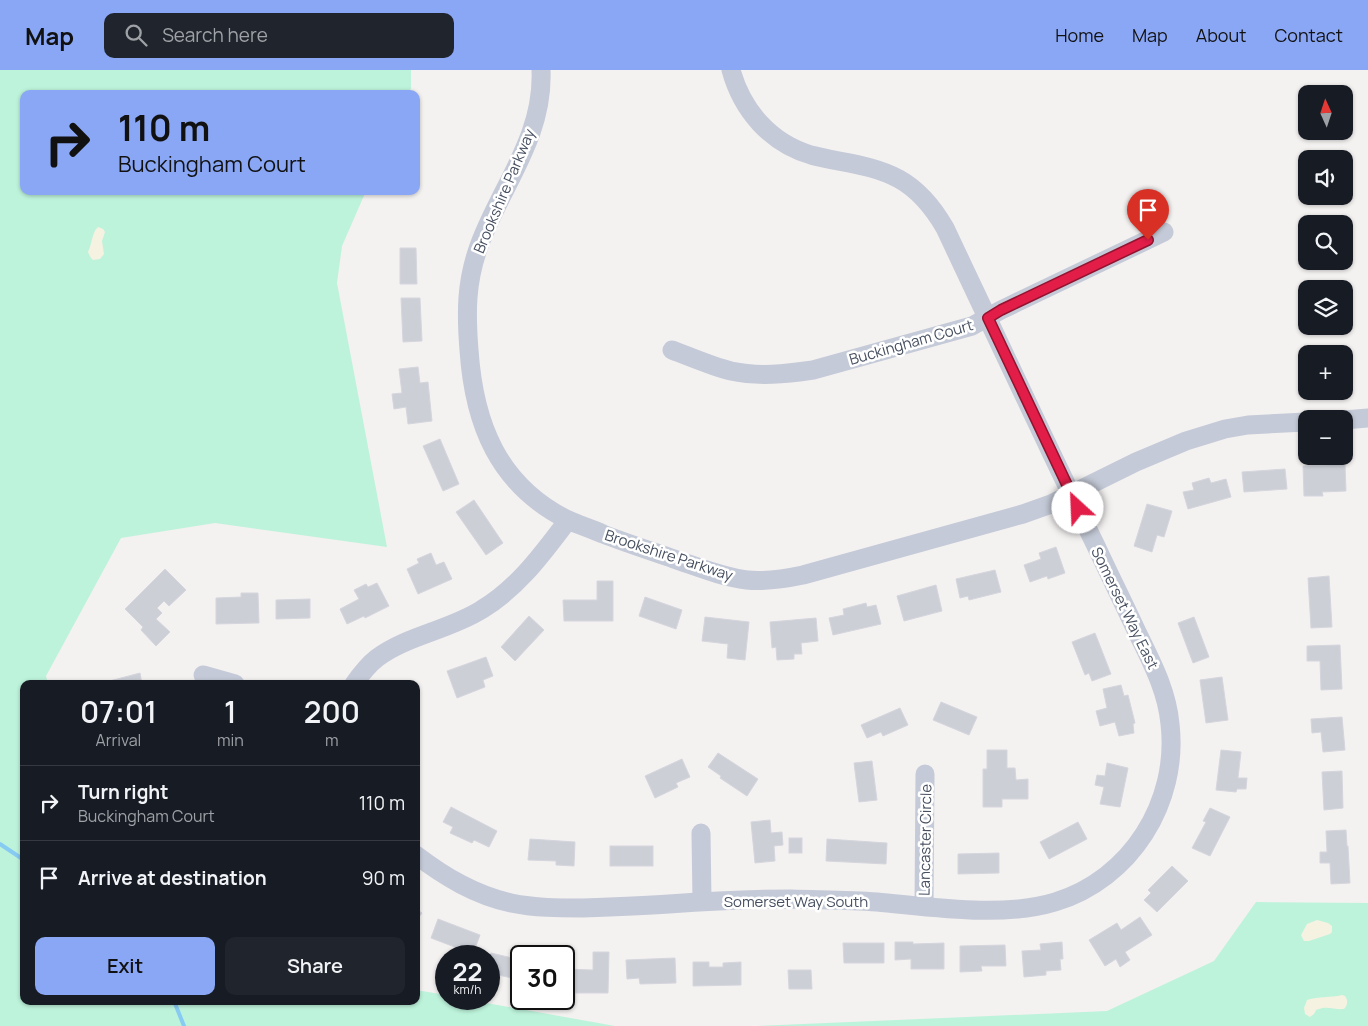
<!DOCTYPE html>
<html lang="en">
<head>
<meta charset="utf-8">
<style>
  body { margin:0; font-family:Manrope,sans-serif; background:#20242c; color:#f1f3f6; height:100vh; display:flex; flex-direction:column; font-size:19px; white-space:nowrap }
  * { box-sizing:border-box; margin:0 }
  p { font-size:16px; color:#9ea1a6 }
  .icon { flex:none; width:28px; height:28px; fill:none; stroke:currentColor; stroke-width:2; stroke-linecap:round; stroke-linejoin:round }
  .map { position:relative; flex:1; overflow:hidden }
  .details { position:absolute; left:20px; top:610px; width:400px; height:325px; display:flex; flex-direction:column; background:#171b24; border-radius:10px; box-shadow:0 1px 4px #0004 }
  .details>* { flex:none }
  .top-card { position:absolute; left:20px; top:20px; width:400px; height:105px; border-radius:10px; box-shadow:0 1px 4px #0004; background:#8aa7f5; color:#111; overflow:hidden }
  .needle { width:32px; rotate:357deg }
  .fabs { position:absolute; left:1298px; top:15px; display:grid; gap:10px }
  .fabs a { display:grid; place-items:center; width:55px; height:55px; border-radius:10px; background:#171b24; box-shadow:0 1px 4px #0004; font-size:25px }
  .speed { position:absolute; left:435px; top:875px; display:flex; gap:10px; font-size:25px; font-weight:700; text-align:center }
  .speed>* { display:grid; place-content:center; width:65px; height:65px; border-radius:50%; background:#171b24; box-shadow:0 1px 4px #0004; line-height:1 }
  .speed small { font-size:12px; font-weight:400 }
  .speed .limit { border:2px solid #111; border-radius:8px; background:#fff; color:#111 }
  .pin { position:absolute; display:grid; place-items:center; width:42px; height:42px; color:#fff; margin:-51px -21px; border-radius:50% 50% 50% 0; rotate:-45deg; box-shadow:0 0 5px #0007 }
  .pin .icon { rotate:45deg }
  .me { position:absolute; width:55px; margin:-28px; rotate:335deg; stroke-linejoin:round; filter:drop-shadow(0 0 4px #0008) }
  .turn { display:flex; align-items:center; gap:18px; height:105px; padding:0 15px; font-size:22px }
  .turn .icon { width:65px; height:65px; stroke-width:2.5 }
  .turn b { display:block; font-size:35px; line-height:42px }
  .eta { display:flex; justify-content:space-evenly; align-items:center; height:85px; text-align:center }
  .eta b { font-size:30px; font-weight:600; line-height:35px }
  .action { display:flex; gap:10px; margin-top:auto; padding:10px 15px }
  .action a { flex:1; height:58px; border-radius:10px; background:#8aa7f5; color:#111; font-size:20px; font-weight:600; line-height:58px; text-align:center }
  .action a+a { background:#20242c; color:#f1f3f6 }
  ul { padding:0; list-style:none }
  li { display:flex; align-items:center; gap:15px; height:75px; padding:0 15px; border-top:1px solid #363941 }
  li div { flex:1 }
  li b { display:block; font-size:19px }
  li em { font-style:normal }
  header { display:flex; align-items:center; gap:30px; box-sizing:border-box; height:70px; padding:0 25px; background:#8aa7f5; color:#111 }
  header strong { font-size:24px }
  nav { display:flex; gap:28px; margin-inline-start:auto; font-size:18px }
  .search { width:350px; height:45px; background:#20242c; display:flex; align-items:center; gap:12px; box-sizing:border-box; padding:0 18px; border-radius:10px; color:#9ea1a6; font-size:19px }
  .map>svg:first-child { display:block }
</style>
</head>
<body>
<header>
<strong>Map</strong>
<div class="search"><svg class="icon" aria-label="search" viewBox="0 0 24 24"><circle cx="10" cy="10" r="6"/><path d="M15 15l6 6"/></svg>Search here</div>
<nav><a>Home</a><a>Map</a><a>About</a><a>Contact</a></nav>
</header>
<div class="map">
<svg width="1368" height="956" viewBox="0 0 1368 956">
  <rect width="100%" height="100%" fill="#f4f1f1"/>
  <g fill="#bdf3db">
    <path d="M0 0H411V18L409 24H24V121H366L342 176 337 213 387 477 215 453 121 468 46 606 48 614H24V931H416V920L446 925V929H464L615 956H0Z"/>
    <path d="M1256 832 1368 833V956H757L1107 941 1214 891Z"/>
  </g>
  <g fill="#f5f2e1">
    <path d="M98 157 103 159 105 162 102 171 104 184 100 189 93 190 91 188 88 182C92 174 92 162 98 157Z"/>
    <path d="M1317 850 1328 853 1332 856V862L1330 864 1309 871H1304L1301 865 1307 854Z"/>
    <path d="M1342 925 1345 926C1348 930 1348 935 1344 939 1333 940 1328 935 1316 940L1314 944 1310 947 1305 944 1304 938 1307 930C1319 926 1330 928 1342 925Z"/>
  </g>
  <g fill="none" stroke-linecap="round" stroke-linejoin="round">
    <g stroke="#87cbf3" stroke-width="4">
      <path d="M0 774 24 790"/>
      <path d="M174 931 184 956"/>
    </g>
  </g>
  <g fill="#cdcfd7" stroke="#d5d6dd">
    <path d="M400 178H416L417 214H400Z"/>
    <path d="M401 228H420L422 271 403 272Z"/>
    <path d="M418 297 420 313 428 312 432 351 408 354 406 337 394 339 392 324 402 323 399 299Z"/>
    <path d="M440 369 459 414 443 421 423 376Z"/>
    <path d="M1345 394 1346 421 1322 422 1323 426H1304L1303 396Z"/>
    <path d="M1285 399 1287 419 1244 422 1242 402Z"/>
    <path d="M1209 408 1211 413 1226 409 1231 427 1188 439 1183 422 1194 420 1192 413Z"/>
    <path d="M474 430 503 473 486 485 456 442Z"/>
    <path d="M1147 434 1172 441 1164 467 1157 465 1152 482 1134 476Z"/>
    <path d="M1056 477 1065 503 1048 509 1047 506 1030 512 1024 495 1041 489 1039 483Z"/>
    <path d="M431 483 436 495 444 492 452 509 418 524 407 499 419 493 417 489Z"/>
    <path d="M165 499 186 520 169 536 164 531 157 538 162 543 156 549 170 562 156 576 141 560 143 557 125 539Z"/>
    <path d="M995 500 1001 522 969 530 968 526 960 528 956 509Z"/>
    <path d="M1329 506 1332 557 1311 558 1308 508Z"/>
    <path d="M597 511H613V551H564L563 530H597Z"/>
    <path d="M377 513 389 536 365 548 364 546 347 554 340 539 359 529 354 520 366 514 368 517Z"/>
    <path d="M936 515 942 541 904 551 897 526Z"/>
    <path d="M241 523H258L259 553 216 554V528L241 527Z"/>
    <path d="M645 527 682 540 676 559 639 546Z"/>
    <path d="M310 529V548L276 549V530Z"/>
    <path d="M866 533 867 537 876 535 881 554 833 565 829 548 844 545 843 539Z"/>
    <path d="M529 546 544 560 515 591 501 577Z"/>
    <path d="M705 547 749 552 745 590 727 588 728 574 702 571Z"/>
    <path d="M1194 547 1209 587 1193 593 1178 553Z"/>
    <path d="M816 548 818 571 801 573 802 584H794V589L777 590 776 577 772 578 770 552Z"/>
    <path d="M1095 563 1111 604 1092 611 1089 603 1085 605 1072 572Z"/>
    <path d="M1340 575 1342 619 1321 620 1320 591H1307V576Z"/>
    <path d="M486 587 493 606 483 610 485 617 457 628 447 601Z"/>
    <path d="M140 603 142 614H102V613Z"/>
    <path d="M1222 607 1228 650 1206 653 1200 610Z"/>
    <path d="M1121 615 1124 626 1128 625 1135 653 1133 654 1134 663 1119 666 1115 652 1100 656 1096 641 1107 638 1103 619Z"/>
    <path d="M941 632 977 647 969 665 933 650Z"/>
    <path d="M900 638 908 655 883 666 881 662 867 668 861 655Z"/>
    <path d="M1342 647 1345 680 1323 682 1321 662 1312 663 1311 649Z"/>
    <path d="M987 680H1007V698H1015L1016 710 1028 709V729H1002V737H983V699H987Z"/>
    <path d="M1221 680 1241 682 1238 708H1247L1246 719H1237L1236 722 1216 720Z"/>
    <path d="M718 683 758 709 747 726 720 708 721 706 708 697Z"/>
    <path d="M682 689 690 707 676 713 678 717 655 728 645 706Z"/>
    <path d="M872 691 877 730 859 732 854 693Z"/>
    <path d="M1107 693 1128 698 1120 737 1100 734 1104 717 1095 715 1097 705 1105 706Z"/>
    <path d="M1342 701 1343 738 1324 740 1322 702Z"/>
    <path d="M451 737 497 761 489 777 474 770 472 773 450 763 453 757 443 752Z"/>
    <path d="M1210 738 1230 747 1210 786 1192 778 1206 752 1203 751Z"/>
    <path d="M770 750 771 763 782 762 783 775 774 776 775 791 755 793 751 752Z"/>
    <path d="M1078 752 1087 769 1049 789 1040 772Z"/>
    <path d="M1346 760 1347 776H1348L1350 813 1331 814 1330 793H1320V782H1327L1326 761Z"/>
    <rect x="789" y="768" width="13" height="15"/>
    <path d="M530 769 575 772 574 796 556 795V791L528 790Z"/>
    <path d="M827 769 887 773 886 794 826 791Z"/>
    <rect x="610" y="776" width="43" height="20"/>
    <path d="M999 783V803L958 804V784Z"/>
    <path d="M1172 796 1188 811 1157 842 1144 830 1151 823 1148 820Z"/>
    <path d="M416 839 422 843 416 851Z"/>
    <path d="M1140 847 1152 865 1125 882 1130 890 1120 897 1116 889 1105 896 1089 870 1117 853 1121 860Z"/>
    <path d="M438 849 480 865 473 884 431 868Z"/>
    <path d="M895 872H913V874L944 873V899H911V889L895 890Z"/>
    <path d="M1062 872 1063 889H1060L1061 900 1046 901V905L1024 907 1022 881 1041 880 1040 874Z"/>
    <path d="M843 873H884V893H844Z"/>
    <path d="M1005 875 1006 896H981L982 901 960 902V876Z"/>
    <path d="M528 876 544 880 543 886H526Z"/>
    <path d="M593 882H609L608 923H575V930H564V899L593 900Z"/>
    <path d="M491 883 521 890V910L489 903V893Z"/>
    <path d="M675 888 676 913 640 914 639 908 627 909 626 890Z"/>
    <path d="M693 892H709V897H723V893L741 892V915L693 916Z"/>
    <path d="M788 900H811L812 919H789Z"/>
  </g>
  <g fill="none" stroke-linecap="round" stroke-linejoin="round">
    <g stroke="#c4cad7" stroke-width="19">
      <path d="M541 0C544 67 501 116 479 176 466 212 466 242 469 280 474 354 498 415 568 450 579 455 592 459 603 464 626 473 651 481 674 489 698 497 722 507 747 510 766 512 784 509 803 505L1023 444 1051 434 1136 392 1186 371 1225 359 1248 355 1306 352"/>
      <path d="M672 280C691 287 711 296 731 301 758 307 786 304 813 300L972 256 1001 240 1164 162"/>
      <path d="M1344 350 1368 348"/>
      <path d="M203 605 235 614"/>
      <path d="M354 614C361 604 368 595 377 588 406 566 449 560 481 540 518 518 543 483 568 450"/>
      <path d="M701 763 702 831"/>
      <path d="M416 785C445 807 475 825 511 833 535 838 559 838 583 838 612 837 640 836 669 834 710 831 750 829 791 829 820 830 848 830 877 832 932 837 1003 848 1055 832 1131 809 1179 732 1170 654 1167 620 1151 591 1136 560 1123 532 1109 504 1096 476 1045 371 995 264 945 158 934 139 919 120 899 109 872 94 841 93 811 85 770 73 742 40 731 0"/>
      <path d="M924 836 925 704"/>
    </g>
  </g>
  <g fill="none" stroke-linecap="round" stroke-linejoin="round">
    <defs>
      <path id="route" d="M1078 438 988 248 1001 240 1148 170"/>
    </defs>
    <use href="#route" stroke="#92132f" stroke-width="12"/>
    <use href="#route" stroke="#e11d48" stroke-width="9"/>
  </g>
  <g text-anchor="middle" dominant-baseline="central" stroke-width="5" stroke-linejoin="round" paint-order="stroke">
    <g font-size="15" fill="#475060" stroke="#fff">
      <text transform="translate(504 121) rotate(-67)">Brookshire Parkway</text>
      <text transform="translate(911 272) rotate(-16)">Buckingham Court</text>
      <text transform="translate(669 485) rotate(18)">Brookshire Parkway</text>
      <text transform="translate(1125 538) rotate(64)">Somerset Way East</text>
      <text transform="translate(925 770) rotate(-89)">Lancaster Circle</text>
      <text x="796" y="831">Somerset Way South</text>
    </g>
  </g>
</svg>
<div class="fabs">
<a><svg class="needle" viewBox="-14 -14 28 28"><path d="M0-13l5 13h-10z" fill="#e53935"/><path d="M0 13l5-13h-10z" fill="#9ea1a6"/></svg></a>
<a><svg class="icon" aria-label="sound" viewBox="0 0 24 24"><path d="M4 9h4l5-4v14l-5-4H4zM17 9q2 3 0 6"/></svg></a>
<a><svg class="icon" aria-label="search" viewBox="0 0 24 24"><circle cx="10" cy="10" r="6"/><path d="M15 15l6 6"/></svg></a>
<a><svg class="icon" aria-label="layers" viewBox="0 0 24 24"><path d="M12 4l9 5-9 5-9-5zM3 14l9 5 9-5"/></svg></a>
<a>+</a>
<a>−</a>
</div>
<div class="speed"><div>22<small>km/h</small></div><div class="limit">30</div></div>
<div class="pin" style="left:1148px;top:170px;background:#d93025"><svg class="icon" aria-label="arrive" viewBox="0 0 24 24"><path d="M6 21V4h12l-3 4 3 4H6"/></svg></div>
<svg class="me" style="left:1078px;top:438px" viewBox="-20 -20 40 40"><circle r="19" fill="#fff"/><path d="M0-13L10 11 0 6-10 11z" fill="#e11d48"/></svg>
<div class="top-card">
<div class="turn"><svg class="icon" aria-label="right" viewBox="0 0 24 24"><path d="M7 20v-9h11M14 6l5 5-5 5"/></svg><div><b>110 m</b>Buckingham Court</div></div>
</div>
<section class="details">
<div class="eta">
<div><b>07:01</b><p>Arrival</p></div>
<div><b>1</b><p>min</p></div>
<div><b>200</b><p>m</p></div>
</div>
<ul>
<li><svg class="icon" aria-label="right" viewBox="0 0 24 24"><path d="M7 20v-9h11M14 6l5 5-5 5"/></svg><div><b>Turn right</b><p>Buckingham Court</p></div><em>110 m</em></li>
<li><svg class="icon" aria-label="arrive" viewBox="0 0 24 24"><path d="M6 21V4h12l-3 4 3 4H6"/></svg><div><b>Arrive at destination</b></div><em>90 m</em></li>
</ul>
<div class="action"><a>Exit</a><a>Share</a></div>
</section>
</div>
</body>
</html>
